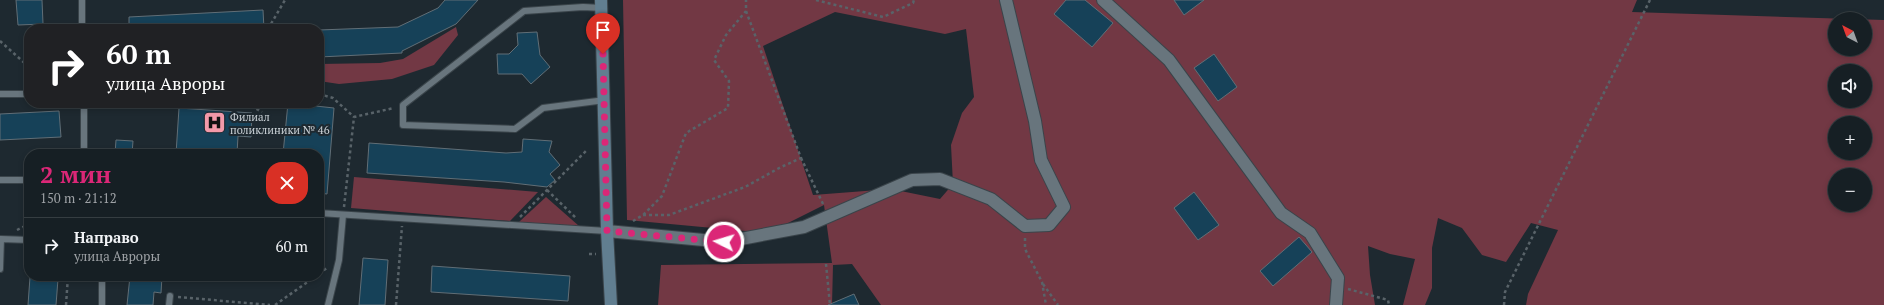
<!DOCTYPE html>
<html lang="ru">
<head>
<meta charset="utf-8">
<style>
  body { margin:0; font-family:"PT Serif",serif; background:#1f272c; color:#f1f3f6; height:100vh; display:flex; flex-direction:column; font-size:15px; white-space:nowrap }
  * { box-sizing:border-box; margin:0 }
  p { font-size:13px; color:#9ea2a6 }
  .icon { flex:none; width:22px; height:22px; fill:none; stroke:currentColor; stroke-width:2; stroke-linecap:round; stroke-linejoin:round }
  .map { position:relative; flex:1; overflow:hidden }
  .details { position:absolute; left:24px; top:149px; width:300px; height:132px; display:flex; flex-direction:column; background:#161f24; border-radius:16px; box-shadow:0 2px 6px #0003,0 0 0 1px #353d41 }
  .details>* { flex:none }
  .banner { position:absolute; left:24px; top:24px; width:300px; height:84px; border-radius:16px; box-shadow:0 2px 6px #0003,0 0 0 1px #353d41; background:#202124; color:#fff; overflow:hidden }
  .needle { width:26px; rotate:319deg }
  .tools { position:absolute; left:1828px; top:12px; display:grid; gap:8px }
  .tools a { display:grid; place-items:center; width:44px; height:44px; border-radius:50%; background:#161f24; box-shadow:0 2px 6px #0003,0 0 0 1px #353d41; font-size:20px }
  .pin { position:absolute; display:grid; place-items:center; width:34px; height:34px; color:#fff; margin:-41px -17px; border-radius:50% 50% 50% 0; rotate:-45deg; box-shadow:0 0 4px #0007 }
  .pin .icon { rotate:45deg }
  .me { position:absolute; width:44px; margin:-22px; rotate:275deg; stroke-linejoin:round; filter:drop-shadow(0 0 3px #0008) }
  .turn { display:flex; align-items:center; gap:14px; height:84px; padding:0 16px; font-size:18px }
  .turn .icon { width:52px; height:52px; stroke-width:2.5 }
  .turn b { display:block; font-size:28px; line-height:34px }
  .round { display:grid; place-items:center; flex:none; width:42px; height:42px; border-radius:16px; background:#1f272c }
  .overview { display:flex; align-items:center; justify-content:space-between; height:68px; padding:0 16px }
  h1 { font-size:24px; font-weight:800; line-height:30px; color:#db2777 }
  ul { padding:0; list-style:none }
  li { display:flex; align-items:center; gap:12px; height:56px; padding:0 16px; border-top:1px solid #353d41 }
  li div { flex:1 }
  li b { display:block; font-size:15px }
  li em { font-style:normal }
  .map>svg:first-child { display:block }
</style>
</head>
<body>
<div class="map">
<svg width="1884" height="305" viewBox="0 0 1884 305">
  <rect width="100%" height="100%" fill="#1e2930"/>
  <g fill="#723844" fill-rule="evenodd">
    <path d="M623 0H1637L1632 12 1884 20V305H1526L1528 294 1558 230 1531 223 1506 262 1482 255 1462 228 1438 218 1432 248V288L1425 305H1403L1415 259 1390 254 1368 246 1370 275 1375 305H881L852 264 833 265 832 305H658L661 265 832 263 824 205 768 233 627 220ZM835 12 945 34 966 29 974 97 962 113 951 145 953 184 940 199 891 189 813 195 763 46ZM1835 19H1865V49H1835ZM1835 71H1865V101H1835ZM1835 123H1865V153H1835ZM1835 175H1865V205H1835Z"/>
    <path d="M456 27 458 35 434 65 392 79 339 84 319 81V64L380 63 403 59Z"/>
    <path d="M354 177 538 192 510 221 351 208Z"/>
    <path d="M546 197 579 226 519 222Z"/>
  </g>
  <g fill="#164158" stroke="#616e76">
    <path d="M16 0H42L43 24 18 25Z"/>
    <path d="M445 0H478L456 24 402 51V53L319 57V30L398 27 438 8Z"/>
    <path d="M1066 0H1085L1113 23 1092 47 1054 14Z"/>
    <path d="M1174 0H1204L1184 15Z"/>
    <path d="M263 10 264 29H129V17Z"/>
    <path d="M537 32 540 55 550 67 531 84 522 74H498L497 54H509L518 45 517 33Z"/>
    <path d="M1214 54 1237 87 1218 101 1194 68Z"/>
    <path d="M288 103 334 108 327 194 319 193V154H283Z"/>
    <path d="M179 108 252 113 251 137 238 136 237 154H176Z"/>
    <path d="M59 111 61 137 0 140V114Z"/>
    <path d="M523 139 552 141 549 152 560 165 550 174 555 180 547 187 504 182 367 173 369 143 506 153 522 152Z"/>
    <path d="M116 140 133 141 132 154H115Z"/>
    <path d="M1194 192 1219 225 1198 240 1174 208Z"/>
    <path d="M1299 237 1312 252 1273 286 1260 271Z"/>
    <path d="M363 258 388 260 385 305H359Z"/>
    <path d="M432 266 570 276 568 301 431 292Z"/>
    <path d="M130 276H162L161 293 154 292 153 305H127Z"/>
    <path d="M30 277 58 279 56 305H28Z"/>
    <path d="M854 294 859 305H828Z"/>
  </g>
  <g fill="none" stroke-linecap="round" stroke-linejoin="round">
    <defs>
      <g id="lane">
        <path d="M82 0V29"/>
        <path d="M602 8 583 7 524 11 403 105V125L515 129 543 108 605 100"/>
        <path d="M0 94H29"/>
        <path d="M84 154V103"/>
        <path d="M0 180H29"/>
        <path d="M319 213 607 231"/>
        <path d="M0 269 1 239 29 240"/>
        <path d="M102 276V305"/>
        <path d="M169 305 170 296"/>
        <path d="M328 305 339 260 343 215"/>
      </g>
      <g id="street">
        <path d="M1103 0 1169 60 1281 213 1310 233 1338 278 1336 305"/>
        <path d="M607 231 725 242 804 227 912 180 940 179 991 199 1025 226 1049 225 1064 207 1041 160 1035 121 1006 0"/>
      </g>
      <path id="secondary" d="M601 0 607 231 611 305"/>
    </defs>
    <use href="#lane" stroke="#3a444a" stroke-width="8"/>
    <use href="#street" stroke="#3a444a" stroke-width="14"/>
    <use href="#secondary" stroke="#3a444a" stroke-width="14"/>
    <g stroke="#596369" stroke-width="2.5" stroke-dasharray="3 3" stroke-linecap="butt">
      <path d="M816 0 883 17 913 3 914 0"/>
      <path d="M268 29 285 0"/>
      <path d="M0 41 29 67"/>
      <path d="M319 94 333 98 354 117"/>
      <path d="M246 103 262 112"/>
      <path d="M801 158 824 206"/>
      <path d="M547 190 577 219"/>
      <path d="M344 207 354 117 394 108"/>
      <path d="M643 215H669L745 187 781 167 801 158 746 11V0"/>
      <path d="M520 217 586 151"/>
      <path d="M633 221 643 215 662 196 686 133 728 108 729 81 714 60 726 35 746 11"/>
      <path d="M17 230 29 224"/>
      <path d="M1025 238V249L1042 282 1046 305"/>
      <path d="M589 254H596"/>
      <path d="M826 264 830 305"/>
      <path d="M319 274 328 267"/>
      <path d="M1043 284 1058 305"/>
      <path d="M1348 289 1388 300 1389 305"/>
      <path d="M178 297 270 305"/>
      <path d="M66 305 68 276"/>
      <path d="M275 305 316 276"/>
      <path d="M396 305 402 226"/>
      <path d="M1504 305 1505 292 1650 0"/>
    </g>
    <use href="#lane" stroke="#68757d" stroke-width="6"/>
    <use href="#street" stroke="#68757d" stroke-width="12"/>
    <use href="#secondary" stroke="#617e90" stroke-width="12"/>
  </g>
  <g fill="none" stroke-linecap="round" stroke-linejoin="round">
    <path stroke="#db2777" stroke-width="7" stroke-dasharray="0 12.6" d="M603 54 607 231 724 242"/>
  </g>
  <defs>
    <symbol id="hospital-square" viewBox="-11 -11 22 22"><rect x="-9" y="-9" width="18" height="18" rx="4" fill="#f39aaa" stroke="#1e2930"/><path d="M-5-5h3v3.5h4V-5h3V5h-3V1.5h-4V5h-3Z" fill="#111"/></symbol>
  </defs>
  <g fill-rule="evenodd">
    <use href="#hospital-square" x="202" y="110" width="25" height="25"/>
  </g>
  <g text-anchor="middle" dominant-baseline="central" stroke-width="4" stroke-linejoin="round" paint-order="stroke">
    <g font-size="11" fill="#cdd4d9" stroke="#1e2930" text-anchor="start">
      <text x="230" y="117">Филиал<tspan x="230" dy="13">поликлиники № 46</tspan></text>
    </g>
  </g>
</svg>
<div class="tools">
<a><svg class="needle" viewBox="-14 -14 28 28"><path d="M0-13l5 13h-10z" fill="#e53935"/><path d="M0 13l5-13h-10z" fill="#9ea2a6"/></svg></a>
<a><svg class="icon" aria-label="sound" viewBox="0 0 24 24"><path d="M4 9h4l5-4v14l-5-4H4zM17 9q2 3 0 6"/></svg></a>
<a>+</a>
<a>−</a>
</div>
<div class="pin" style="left:603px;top:54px;background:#d93025"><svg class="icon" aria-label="arrive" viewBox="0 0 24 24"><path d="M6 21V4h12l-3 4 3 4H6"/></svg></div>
<svg class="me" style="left:724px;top:242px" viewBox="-20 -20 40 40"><circle r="17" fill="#db2777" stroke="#fff" stroke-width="3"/><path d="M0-11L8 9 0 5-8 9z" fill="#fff"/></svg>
<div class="banner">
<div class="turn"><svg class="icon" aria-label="right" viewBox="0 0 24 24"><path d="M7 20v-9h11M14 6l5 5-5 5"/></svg><div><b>60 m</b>улица Авроры</div></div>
</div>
<section class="details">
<div class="overview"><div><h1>2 мин</h1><p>150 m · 21:12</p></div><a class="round" style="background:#d93025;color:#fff"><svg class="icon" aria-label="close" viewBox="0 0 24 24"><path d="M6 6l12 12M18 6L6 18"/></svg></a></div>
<ul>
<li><svg class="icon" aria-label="right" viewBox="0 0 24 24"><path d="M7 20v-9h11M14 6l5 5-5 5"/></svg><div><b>Направо</b><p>улица Авроры</p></div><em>60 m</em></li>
</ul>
</section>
</div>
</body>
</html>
